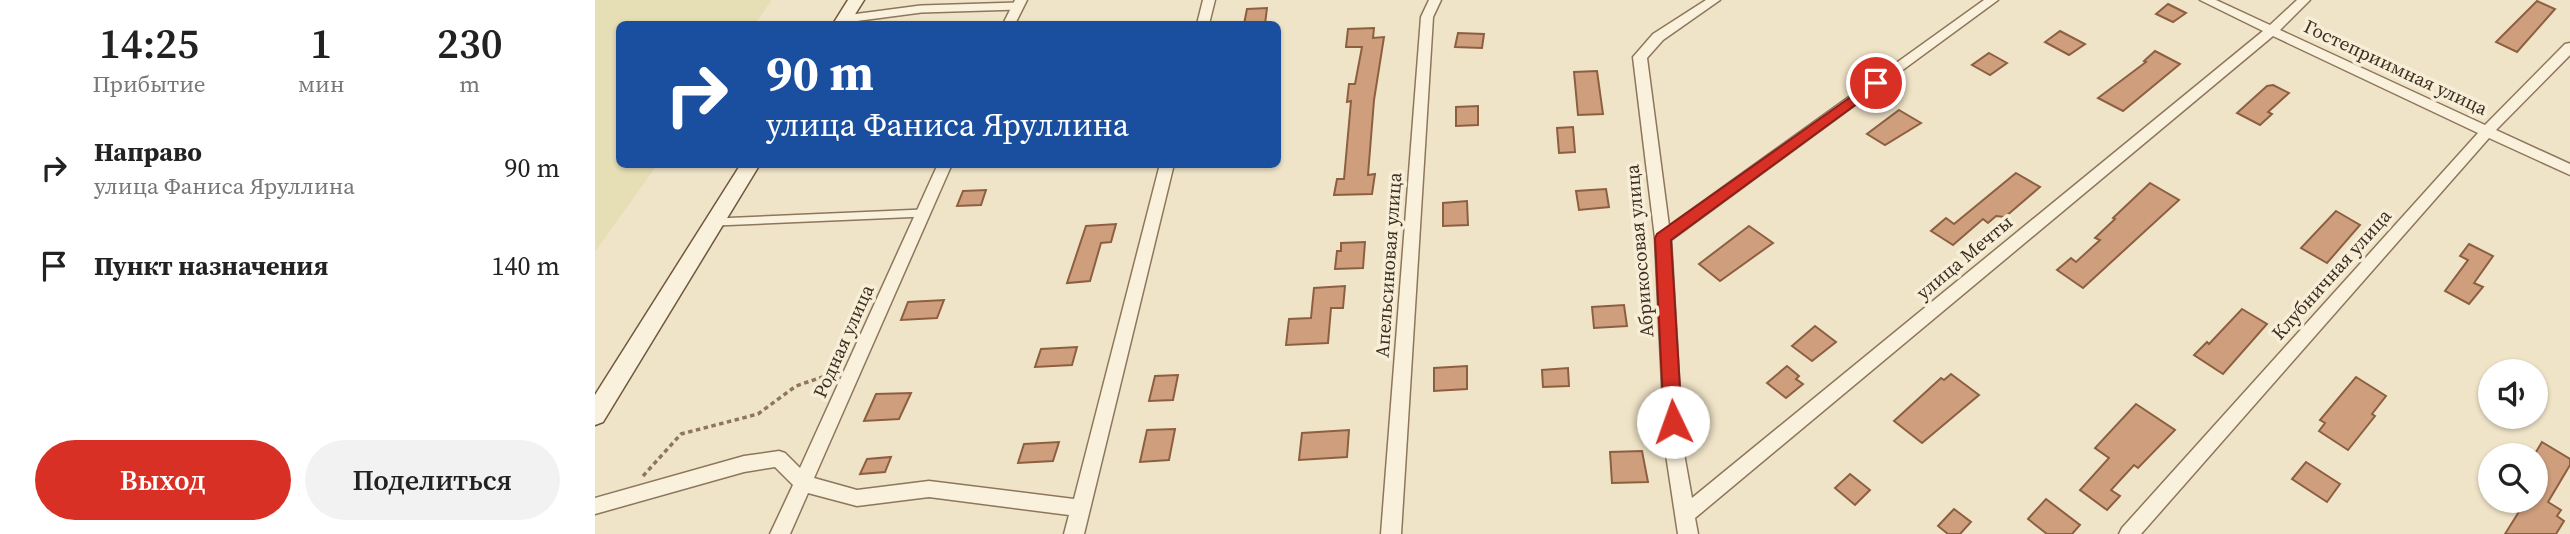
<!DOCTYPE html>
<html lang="ru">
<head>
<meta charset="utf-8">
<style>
  body { margin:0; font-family:"Source Serif 4",serif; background:#f2f2f2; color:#222; height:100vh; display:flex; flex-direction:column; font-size:26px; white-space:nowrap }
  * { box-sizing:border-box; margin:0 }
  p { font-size:23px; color:#767676 }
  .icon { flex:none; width:38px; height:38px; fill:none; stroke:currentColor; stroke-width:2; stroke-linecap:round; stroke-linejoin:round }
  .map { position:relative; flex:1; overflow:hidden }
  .drawer { display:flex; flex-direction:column; background:#fff; width:595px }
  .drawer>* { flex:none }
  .hud { position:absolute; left:21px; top:21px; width:665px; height:147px; border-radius:10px; box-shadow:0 2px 5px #0004; background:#1a4fa0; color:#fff; overflow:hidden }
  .controls { position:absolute; left:1883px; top:359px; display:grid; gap:14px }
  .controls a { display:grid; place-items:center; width:70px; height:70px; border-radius:50%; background:#fff; box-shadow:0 2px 5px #0004; font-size:35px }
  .pin { position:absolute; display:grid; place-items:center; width:60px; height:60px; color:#fff; margin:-30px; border:4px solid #fff; border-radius:50%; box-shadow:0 2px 7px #0007 }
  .me { position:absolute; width:77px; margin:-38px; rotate:357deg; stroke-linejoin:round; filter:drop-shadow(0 0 5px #0008) }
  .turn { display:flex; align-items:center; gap:24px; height:147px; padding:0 35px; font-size:32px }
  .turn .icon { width:91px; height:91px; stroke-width:2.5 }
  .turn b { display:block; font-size:49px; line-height:60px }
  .eta { display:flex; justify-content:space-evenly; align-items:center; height:119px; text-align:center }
  .eta b { font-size:42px; font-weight:600; line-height:49px }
  .button { display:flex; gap:14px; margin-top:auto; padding:14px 35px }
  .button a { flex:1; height:80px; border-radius:42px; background:#d93025; color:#fff; font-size:28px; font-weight:600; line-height:80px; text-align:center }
  .button a+a { background:#f2f2f2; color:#222 }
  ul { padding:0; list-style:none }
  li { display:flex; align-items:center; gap:21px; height:98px; padding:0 35px }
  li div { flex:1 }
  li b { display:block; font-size:26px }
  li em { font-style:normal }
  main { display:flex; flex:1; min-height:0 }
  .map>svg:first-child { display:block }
</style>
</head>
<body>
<main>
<section class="drawer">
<div class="eta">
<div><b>14:25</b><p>Прибытие</p></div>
<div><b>1</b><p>мин</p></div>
<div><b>230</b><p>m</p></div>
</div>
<ul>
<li><svg class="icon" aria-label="right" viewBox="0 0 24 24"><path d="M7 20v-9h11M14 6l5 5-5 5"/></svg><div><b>Направо</b><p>улица Фаниса Яруллина</p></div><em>90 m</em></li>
<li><svg class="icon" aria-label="arrive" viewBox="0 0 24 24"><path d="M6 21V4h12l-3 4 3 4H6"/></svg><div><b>Пункт назначения</b></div><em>140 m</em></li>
</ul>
<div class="button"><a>Выход</a><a>Поделиться</a></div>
</section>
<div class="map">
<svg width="1975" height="534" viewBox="0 0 1975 534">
  <rect width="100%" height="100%" fill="#f0e4c8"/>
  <path fill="#e6deb5" d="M0 0H177L160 24H24V164L62 165 0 252Z"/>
  <g fill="#cf9f7d" stroke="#8d5f41" stroke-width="2">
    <path d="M1942 1 1960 9 1922 52 1901 42Z"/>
    <path d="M1573 4 1591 13 1578 22 1561 14Z"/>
    <path d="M672 8 670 24H649L652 9Z"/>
    <path d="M779 28 778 38 789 37 779 100 773 175 780 174 777 194 739 195 742 179H749L756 101 752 102 754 84H760L767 47H751L753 29Z"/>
    <path d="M1465 31 1490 44 1474 55 1450 42Z"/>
    <path d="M863 33 889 34 887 48 860 47Z"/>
    <path d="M1560 51 1585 64 1528 111 1503 98 1551 62 1549 61Z"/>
    <path d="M1394 53 1412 63 1395 75 1377 65Z"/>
    <path d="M1002 71 1008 114 983 115 979 72Z"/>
    <path d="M1678 85 1694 93 1673 112 1677 114 1665 125 1642 113 1672 86Z"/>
    <path d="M883 106V125L861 126V107Z"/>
    <path d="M1304 110 1326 123 1290 145 1272 134Z"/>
    <path d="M978 127 980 152 964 153 962 128Z"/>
    <path d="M1421 173 1445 187 1410 217 1401 216 1393 223 1388 219 1358 245 1336 231 1351 218 1359 224Z"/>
    <path d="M1555 183 1584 200 1488 288 1462 270 1476 258 1481 262 1505 240 1500 238 1520 219 1518 218Z"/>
    <path d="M1011 189 1014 207 984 210 981 191Z"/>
    <path d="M391 190 386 205 362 206 368 191Z"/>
    <path d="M872 201 873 225 848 226V203Z"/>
    <path d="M1741 211 1765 225 1732 263 1706 248Z"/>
    <path d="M521 224 516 242 506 243 495 281 472 283 491 226Z"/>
    <path d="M1154 226 1178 243 1125 281 1104 264Z"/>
    <path d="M770 242 768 268 740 269 742 251H746V243Z"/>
    <path d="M1874 244 1898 256 1879 283 1888 287 1874 304 1850 291 1873 260 1865 256Z"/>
    <path d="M750 286 748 308H736L733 343 691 345 694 319 716 318 719 288Z"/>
    <path d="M349 300 342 318 306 320 313 302Z"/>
    <path d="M1029 305 1032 326 999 328 997 307Z"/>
    <path d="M1647 309 1672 324 1628 374 1599 355 1612 342 1614 344Z"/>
    <path d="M1220 326 1241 342 1217 361 1197 346Z"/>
    <path d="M482 347 477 365 440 367 446 349Z"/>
    <path d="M872 366V389L839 391V368Z"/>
    <path d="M1192 366 1204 376 1201 379 1208 384 1191 398 1172 383Z"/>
    <path d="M973 368 974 386 948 387 947 370Z"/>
    <path d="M1356 374 1384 395 1327 443 1299 421 1346 378 1349 380Z"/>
    <path d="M583 375 578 400 554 401 560 376Z"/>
    <path d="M1761 377 1791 396 1777 414 1780 416 1753 450 1724 431 1730 423 1725 420Z"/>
    <path d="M316 393 304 419 269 421 281 394Z"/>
    <path d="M1541 404 1580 430 1543 468 1539 465 1516 490 1525 496 1512 510 1485 490 1514 458 1500 448Z"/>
    <path d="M580 429 574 460 545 462 552 430Z"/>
    <path d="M754 430 752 457 704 460 707 433Z"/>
    <path d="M464 442 458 461 423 463 429 444Z"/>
    <path d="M1947 442 1975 459V465L1953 502 1966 510 1962 516 1969 521 1961 534H1910L1925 510 1910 500H1941V452Z"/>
    <path d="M1047 451 1053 482 1017 483 1015 452Z"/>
    <path d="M296 457 290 472 265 474 272 459Z"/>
    <path d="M1711 462 1745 484 1732 502 1697 479Z"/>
    <path d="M1255 474 1275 490 1260 505 1240 488Z"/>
    <path d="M1451 499 1485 525 1477 534H1452L1433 519Z"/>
    <path d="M1359 509 1376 522 1365 534H1353L1343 526Z"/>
  </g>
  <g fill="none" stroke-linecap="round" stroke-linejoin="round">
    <defs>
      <g id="service">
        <path d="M250 19 326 9 423 6"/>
        <path d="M122 222 328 213"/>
      </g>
      <g id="minor">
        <path d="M420 0H432L420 24H408Z"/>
        <path d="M608 0H620L614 24H602Z"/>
        <path d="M834 0H846L838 17 806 534H786L826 17Z"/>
        <path d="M1111 0H1125L1068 40 1052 58 1074 226 1389 0H1403L1076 240 1088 448 1097 498 1668 31 1605 0H1621L1675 25 1702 0H1715L1685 30 1890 125 1970 44 1975 43V55L1901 130 1975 164V175L1894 138 1546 534H1524L1527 528 1883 133 1678 36 1100 518 1103 534H1083L1070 448 1060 238 1038 57 1058 34Z"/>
        <path d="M343 164H357L219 478 262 490 334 481 479 499 565 164H579L489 534H469L474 515 334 497 262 506 213 493 195 534H175L198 485 180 467 149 472 0 514V498L149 456 184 451 190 453 205 468Z"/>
      </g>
      <g id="secondary">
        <path d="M253 0H269L254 24H238Z"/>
        <path d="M146 164H165L8 422 0 425V395Z"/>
      </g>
    </defs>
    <use href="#service" stroke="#8d765c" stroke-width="10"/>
    <use href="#minor" stroke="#8d765c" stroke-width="3"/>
    <use href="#secondary" stroke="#6f573f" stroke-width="3"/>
    <path stroke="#8d765c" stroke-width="3.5" stroke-dasharray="4.5 3.5" stroke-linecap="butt" d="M48 476 86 434 163 414 201 386 239 373"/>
    <use href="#service" stroke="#faf1dc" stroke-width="7"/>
    <use href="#minor" fill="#faf1dc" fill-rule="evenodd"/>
    <use href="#secondary" fill="#faf1dc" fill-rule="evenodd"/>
  </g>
  <path fill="#d93025" stroke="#8d1f18" stroke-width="2" d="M1281 79 1286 80V86L1076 240 1087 422 1084 427 1078 429 1072 427 1069 422 1060 238 1062 234Z"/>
  <g text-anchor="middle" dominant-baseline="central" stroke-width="7" stroke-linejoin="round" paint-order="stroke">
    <g font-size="19" fill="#3d2e20" stroke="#f7eed8">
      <text transform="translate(1801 67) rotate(25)">Гостеприимная улица</text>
      <text transform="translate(1044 251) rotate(-95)">Абрикосовая улица</text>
      <text transform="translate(1369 257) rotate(-40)">улица Мечты</text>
      <text transform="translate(793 265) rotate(-86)">Апельсиновая улица</text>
      <text transform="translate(1736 274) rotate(-48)">Клубничная улица</text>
      <text transform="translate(248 341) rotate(-66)">Родная улица</text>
    </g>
  </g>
</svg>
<div class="controls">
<a><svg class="icon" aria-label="sound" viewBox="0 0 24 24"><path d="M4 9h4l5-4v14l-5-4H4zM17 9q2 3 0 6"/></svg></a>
<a><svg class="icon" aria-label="search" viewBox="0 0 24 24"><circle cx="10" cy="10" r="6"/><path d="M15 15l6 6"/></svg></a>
</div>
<div class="pin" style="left:1281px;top:83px;background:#d93025"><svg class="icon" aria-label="arrive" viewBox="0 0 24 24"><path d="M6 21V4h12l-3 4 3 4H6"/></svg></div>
<svg class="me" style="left:1078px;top:422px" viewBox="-20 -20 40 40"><circle r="19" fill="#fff"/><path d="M0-13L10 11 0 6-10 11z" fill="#d93025"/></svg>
<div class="hud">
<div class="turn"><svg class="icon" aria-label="right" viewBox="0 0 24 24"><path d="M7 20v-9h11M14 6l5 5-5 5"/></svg><div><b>90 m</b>улица Фаниса Яруллина</div></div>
</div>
</div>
</main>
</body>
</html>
